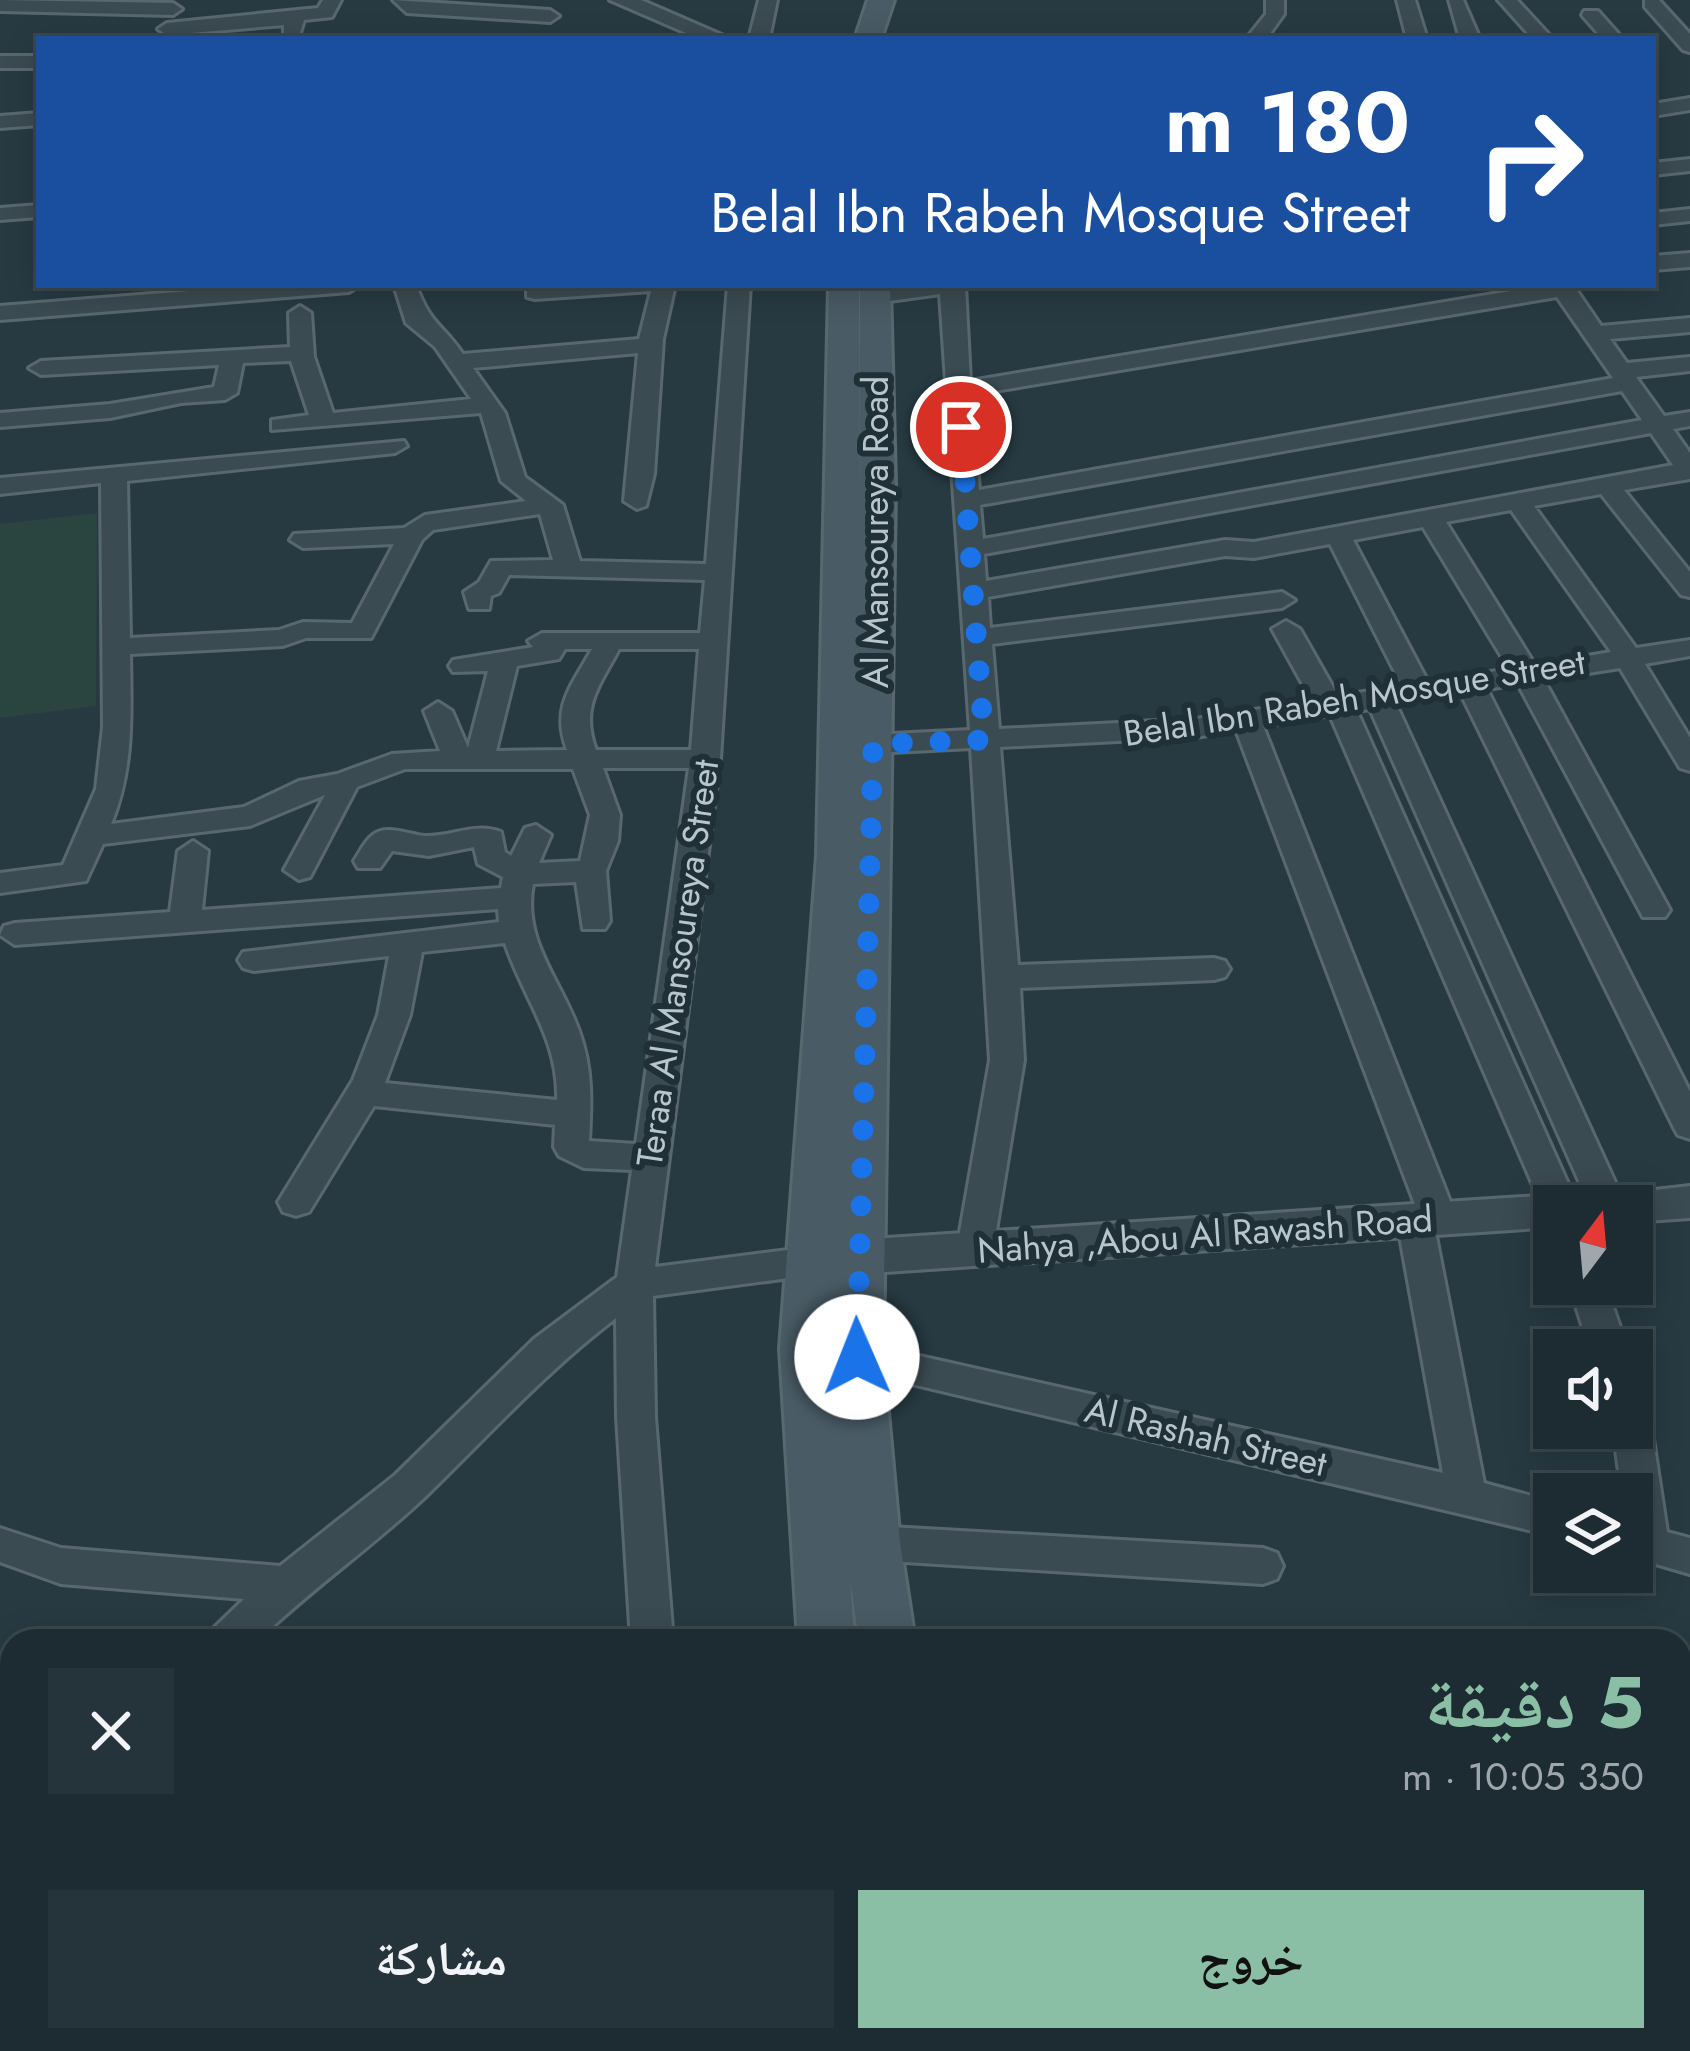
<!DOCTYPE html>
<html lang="ar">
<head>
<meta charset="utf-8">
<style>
  body { margin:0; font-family:Jost,"Noto Naskh Arabic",sans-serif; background:#25343a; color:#f1f3f6; direction:rtl; height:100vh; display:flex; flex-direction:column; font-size:45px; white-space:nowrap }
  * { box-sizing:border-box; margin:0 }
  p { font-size:39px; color:#a0a7ac }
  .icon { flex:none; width:66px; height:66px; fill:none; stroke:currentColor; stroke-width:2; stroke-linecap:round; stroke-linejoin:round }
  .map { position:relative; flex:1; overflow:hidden; direction:ltr }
  .drawer { position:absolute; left:0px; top:1629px; width:1692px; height:423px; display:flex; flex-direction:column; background:#1d2c32; border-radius:36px 36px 0 0; box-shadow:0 6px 30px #0003,0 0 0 3px #3b484d; direction:rtl }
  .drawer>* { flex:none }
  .top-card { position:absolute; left:36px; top:36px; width:1620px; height:252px; border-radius:0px; box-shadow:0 6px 30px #0003,0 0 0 3px #3b484d; direction:rtl; background:#1a4fa0; color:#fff; overflow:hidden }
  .needle { width:78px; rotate:16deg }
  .controls { position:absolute; left:1533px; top:1185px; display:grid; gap:24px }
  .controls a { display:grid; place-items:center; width:120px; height:120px; border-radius:0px; background:#1d2c32; box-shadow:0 6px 30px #0003,0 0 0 3px #3b484d; font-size:60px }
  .pin { position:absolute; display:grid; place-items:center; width:102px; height:102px; color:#fff; margin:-51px; border:6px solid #fff; border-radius:50%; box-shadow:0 3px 12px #0007 }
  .me { position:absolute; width:132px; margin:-66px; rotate:359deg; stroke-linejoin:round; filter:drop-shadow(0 0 9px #0008) }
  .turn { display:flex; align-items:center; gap:42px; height:252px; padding:0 48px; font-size:54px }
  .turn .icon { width:156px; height:156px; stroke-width:2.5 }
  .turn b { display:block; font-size:84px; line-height:102px }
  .round { display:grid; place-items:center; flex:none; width:126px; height:126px; border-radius:0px; background:#25343a }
  .summary { display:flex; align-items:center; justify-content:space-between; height:204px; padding:0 48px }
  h1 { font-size:72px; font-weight:700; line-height:90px; color:#8abfa5 }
  .cta { display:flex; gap:24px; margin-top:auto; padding:24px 48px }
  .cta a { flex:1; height:138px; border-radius:0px; background:#8abfa5; color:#111; font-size:48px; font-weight:700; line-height:138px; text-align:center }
  .cta a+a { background:#25343a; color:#f1f3f6 }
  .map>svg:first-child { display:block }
</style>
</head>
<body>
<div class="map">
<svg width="1690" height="2051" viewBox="0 0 1690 2051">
  <rect width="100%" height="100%" fill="#273a42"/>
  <path fill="#2a4540" d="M97 513 96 706 0 718V524Z"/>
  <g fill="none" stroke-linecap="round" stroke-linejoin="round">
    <defs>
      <g id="minor">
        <path d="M0 0 173 3 182 9 173 15 0 11Z"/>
        <path d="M323 0H341L332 17 304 20 298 39H284V25L167 35 158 29 167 23 318 8Z"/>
        <path d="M393 0 550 10 559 16 550 22 407 13Z"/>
        <path d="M759 0H777L769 39H749Z"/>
        <path d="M1266 0H1284V14L1266 39H1246L1266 14Z"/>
        <path d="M1397 0H1415L1427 39H1407Z"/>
        <path d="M1449 0H1463L1480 39H1460Z"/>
        <path d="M1498 0H1517L1553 39H1533Z"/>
        <path d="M1645 0H1659L1690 34V52L1683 50 1645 7Z"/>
        <path d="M1584 11H1598L1623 39H1603L1582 15Z"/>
        <rect x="0" y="56" width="39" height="12"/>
        <path d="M1690 98V110L1653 116V104Z"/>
        <path d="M39 113V125L0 128V116Z"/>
        <path d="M1690 159V171L1653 175V163Z"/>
        <path d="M39 205V217L0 220V208Z"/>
        <path d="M1690 209V221L1653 225V213Z"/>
        <path d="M1690 253V267L1653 270V256Z"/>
        <path d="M265 285H360L349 292 0 320V306Z"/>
        <path d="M394 285H416C431 326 441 322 463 354L639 339 651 291 535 299 527 297V287L675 285 663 339 654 474 646 506 637 509 624 501 638 353 473 368 505 413 525 477 563 505 580 561 706 564 728 285H750L720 759 655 1267 812 1247 825 1251 830 1261 825 1271 812 1275 653 1296 655 1417 673 1641H631L617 1417 616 1318C546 1371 489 1435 426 1496 372 1547 311 1589 257 1641H208L214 1628 244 1599 61 1584 0 1562V1528L61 1548 280 1566 395 1475 534 1339 617 1277 632 1170 584 1168 559 1156 554 1147 555 1125 374 1106 309 1212 296 1216 283 1212 278 1202 353 1080 378 1015 389 956 254 971 243 968 238 960 243 952 499 922 498 909 15 945 0 935 4 926 15 923 170 912 178 851 193 841 208 851 202 910 501 888 503 877 478 864 474 847 429 856 392 851 380 868H358L354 861C360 852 367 836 378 832 391 826 411 835 425 836 452 837 474 822 501 832L505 852 511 856 525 828 536 825 551 835 539 863 580 861 590 815 573 769H405L357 787 310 877 299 880 284 870 325 795 250 826 103 844 86 881 0 893V873L63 865 96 789 103 727 101 483 0 494V478L404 441 407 446 395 453 127 481 130 638 279 630 303 622 352 623 394 544 303 548 290 540 294 534 404 528 425 515 526 501 501 481 481 413 272 430V420L309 415 291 361 243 363 237 393 225 400 181 403 110 418 0 427V413L110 404 214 387 219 365 41 375 29 368 41 361 290 347 289 313 300 306 311 313 314 357 333 413 471 399 435 347 406 323ZM540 514 553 560 491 561 479 582 464 592 469 609H489L491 596 499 593 509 575 705 580 700 633H542L528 641 533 647 453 660 449 666 453 672 488 671 468 748 452 711 438 702 424 711 440 751 392 754 337 774 299 781 244 807 111 824C134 769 131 713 130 654L283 646 306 638H371L422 540 433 530ZM565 649H592C571 687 551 707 567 750L496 751 517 666 559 659ZM619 649H699L691 750H596C580 707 599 687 619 649ZM603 768H689L636 1144 589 1141C591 1103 593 1069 579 1031 561 980 522 941 533 884L576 882 583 929H605L610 921 606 871 618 841 620 815ZM505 943C523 998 559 1039 557 1100L385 1083 410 1015 422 952Z"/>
        <path d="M905 285H965L970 381 1547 285H1573L1601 326 1690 318V332L1610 339 1627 363 1690 357V371L1636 377 1664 416 1690 412V426L1673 429 1690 453V479L1624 490 1690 572V597L1681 595 1601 494 1534 506 1636 648 1690 640V656L1645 664 1690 738V771L1680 768 1620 668 1544 680 1670 910 1665 917H1643L1518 684 1487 689 1690 1092V1139L1678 1135 1673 1126 1461 694 1396 704 1626 1206H1590L1370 709 1357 711 1578 1206H1554V1218L1542 1206 1330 715 1263 726 1457 1219 1452 1229 1435 1231 1484 1483 1554 1502V1536L844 1368 838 1357 844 1346 857 1342 1443 1473 1397 1220 1402 1210 1416 1207 1236 730 1196 737 1000 747 1018 965 1214 958 1225 961 1230 969 1225 977 1214 980 1020 988 1024 1060 993 1249 988 1259 975 1263 962 1259 957 1249 990 1060 971 748 873 753 858 744 873 735 970 730 940 294 875 303 864 296 867 291ZM1557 297 1613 378 979 490 971 395ZM1622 391 1642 420 983 539 980 505ZM1651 433 1673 465 1254 542 1225 540 986 581 984 554ZM1511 510 1611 652 1535 665 1446 522ZM1423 527 1509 669 1428 682 1353 540ZM1330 544 1402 686 1338 696 1300 629 1286 621 1272 629 1312 701 1196 719 999 729 992 644 1282 608 1295 600 1282 592 990 628 988 597 1225 556 1254 558Z"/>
        <path d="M1569 1284H1605L1628 1350H1590Z"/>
        <path d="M1632 1410 1646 1415 1651 1426 1667 1532 1690 1538V1574L1632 1557V1494H1622L1613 1428H1632Z"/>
        <path d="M872 1526 1263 1548 1277 1553 1283 1566 1277 1579 1263 1584 872 1560 858 1555 852 1543 858 1531Z"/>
        <path d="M12 1891V1952L0 1957V1896Z"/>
        <path d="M658 2040H706L707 2051H659Z"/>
      </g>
      <g id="tertiary">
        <path d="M610 0H641L731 39H700Z"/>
        <path d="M1690 1186V1218L1632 1222V1206H1604L1610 1195Z"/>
        <path d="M1554 1195 1569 1200 1572 1206H1554V1227L856 1274 841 1269 835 1257 841 1245 856 1240Z"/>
      </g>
      <g id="secondary">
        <path d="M868 0H894L881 39H855Z"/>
        <path d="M829 285H859V532L860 285H890L895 484 883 1357 900 1543 915 1641H859L850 1578 854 1641H798L780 1349 817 856Z"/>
        <path d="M847 2040H911L913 2051H849Z"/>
        <path d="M923 2040H987L989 2051H925Z"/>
      </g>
    </defs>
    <use href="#minor" stroke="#59686f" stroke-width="6"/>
    <use href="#tertiary" stroke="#59686f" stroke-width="6"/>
    <use href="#secondary" stroke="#59686f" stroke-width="6"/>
    <use href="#minor" fill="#3b4b52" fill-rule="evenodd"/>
    <use href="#tertiary" fill="#3b4b52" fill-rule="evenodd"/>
    <use href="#secondary" fill="#495b65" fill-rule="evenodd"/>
  </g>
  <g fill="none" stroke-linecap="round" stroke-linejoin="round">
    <path stroke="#1a73e8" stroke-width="21" stroke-dasharray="0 37.8" d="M857 1357 873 744 984 740 961 427"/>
  </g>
  <g text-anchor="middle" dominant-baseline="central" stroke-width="12" stroke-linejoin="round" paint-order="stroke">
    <g font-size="36" fill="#b8c5cc" stroke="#203037">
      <text transform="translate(875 532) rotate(-90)">Al Mansoureya Road</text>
      <text transform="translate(1354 697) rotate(-9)">Belal Ibn Rabeh Mosque Street</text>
      <text transform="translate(677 963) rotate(-82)">Teraa Al Mansoureya Street</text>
      <text transform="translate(1205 1234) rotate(-4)">Nahya ,Abou Al Rawash Road</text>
      <text transform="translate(1206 1436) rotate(13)">Al Rashah Street</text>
    </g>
  </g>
</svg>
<div class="controls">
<a><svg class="needle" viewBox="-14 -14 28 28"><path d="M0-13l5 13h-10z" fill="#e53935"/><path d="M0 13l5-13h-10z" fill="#a0a7ac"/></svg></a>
<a><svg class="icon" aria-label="sound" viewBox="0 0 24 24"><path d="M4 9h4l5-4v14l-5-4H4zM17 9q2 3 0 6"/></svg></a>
<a><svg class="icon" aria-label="layers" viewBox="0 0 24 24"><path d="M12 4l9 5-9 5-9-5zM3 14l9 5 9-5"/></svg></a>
</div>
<div class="pin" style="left:961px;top:427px;background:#d93025"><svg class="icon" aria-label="arrive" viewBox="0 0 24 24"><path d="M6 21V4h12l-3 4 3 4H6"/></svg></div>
<svg class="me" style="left:857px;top:1357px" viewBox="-20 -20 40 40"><circle r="19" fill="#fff"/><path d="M0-13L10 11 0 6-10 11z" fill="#1a73e8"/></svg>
<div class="top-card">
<div class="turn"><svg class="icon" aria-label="right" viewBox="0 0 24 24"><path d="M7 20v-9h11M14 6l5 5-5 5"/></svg><div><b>180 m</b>Belal Ibn Rabeh Mosque Street</div></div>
</div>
<section class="drawer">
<div class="summary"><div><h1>5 دقيقة</h1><p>350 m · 10:05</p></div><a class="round"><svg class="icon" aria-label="close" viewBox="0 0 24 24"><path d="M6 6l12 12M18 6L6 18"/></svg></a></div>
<div class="cta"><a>خروج</a><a>مشاركة</a></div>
</section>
</div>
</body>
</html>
